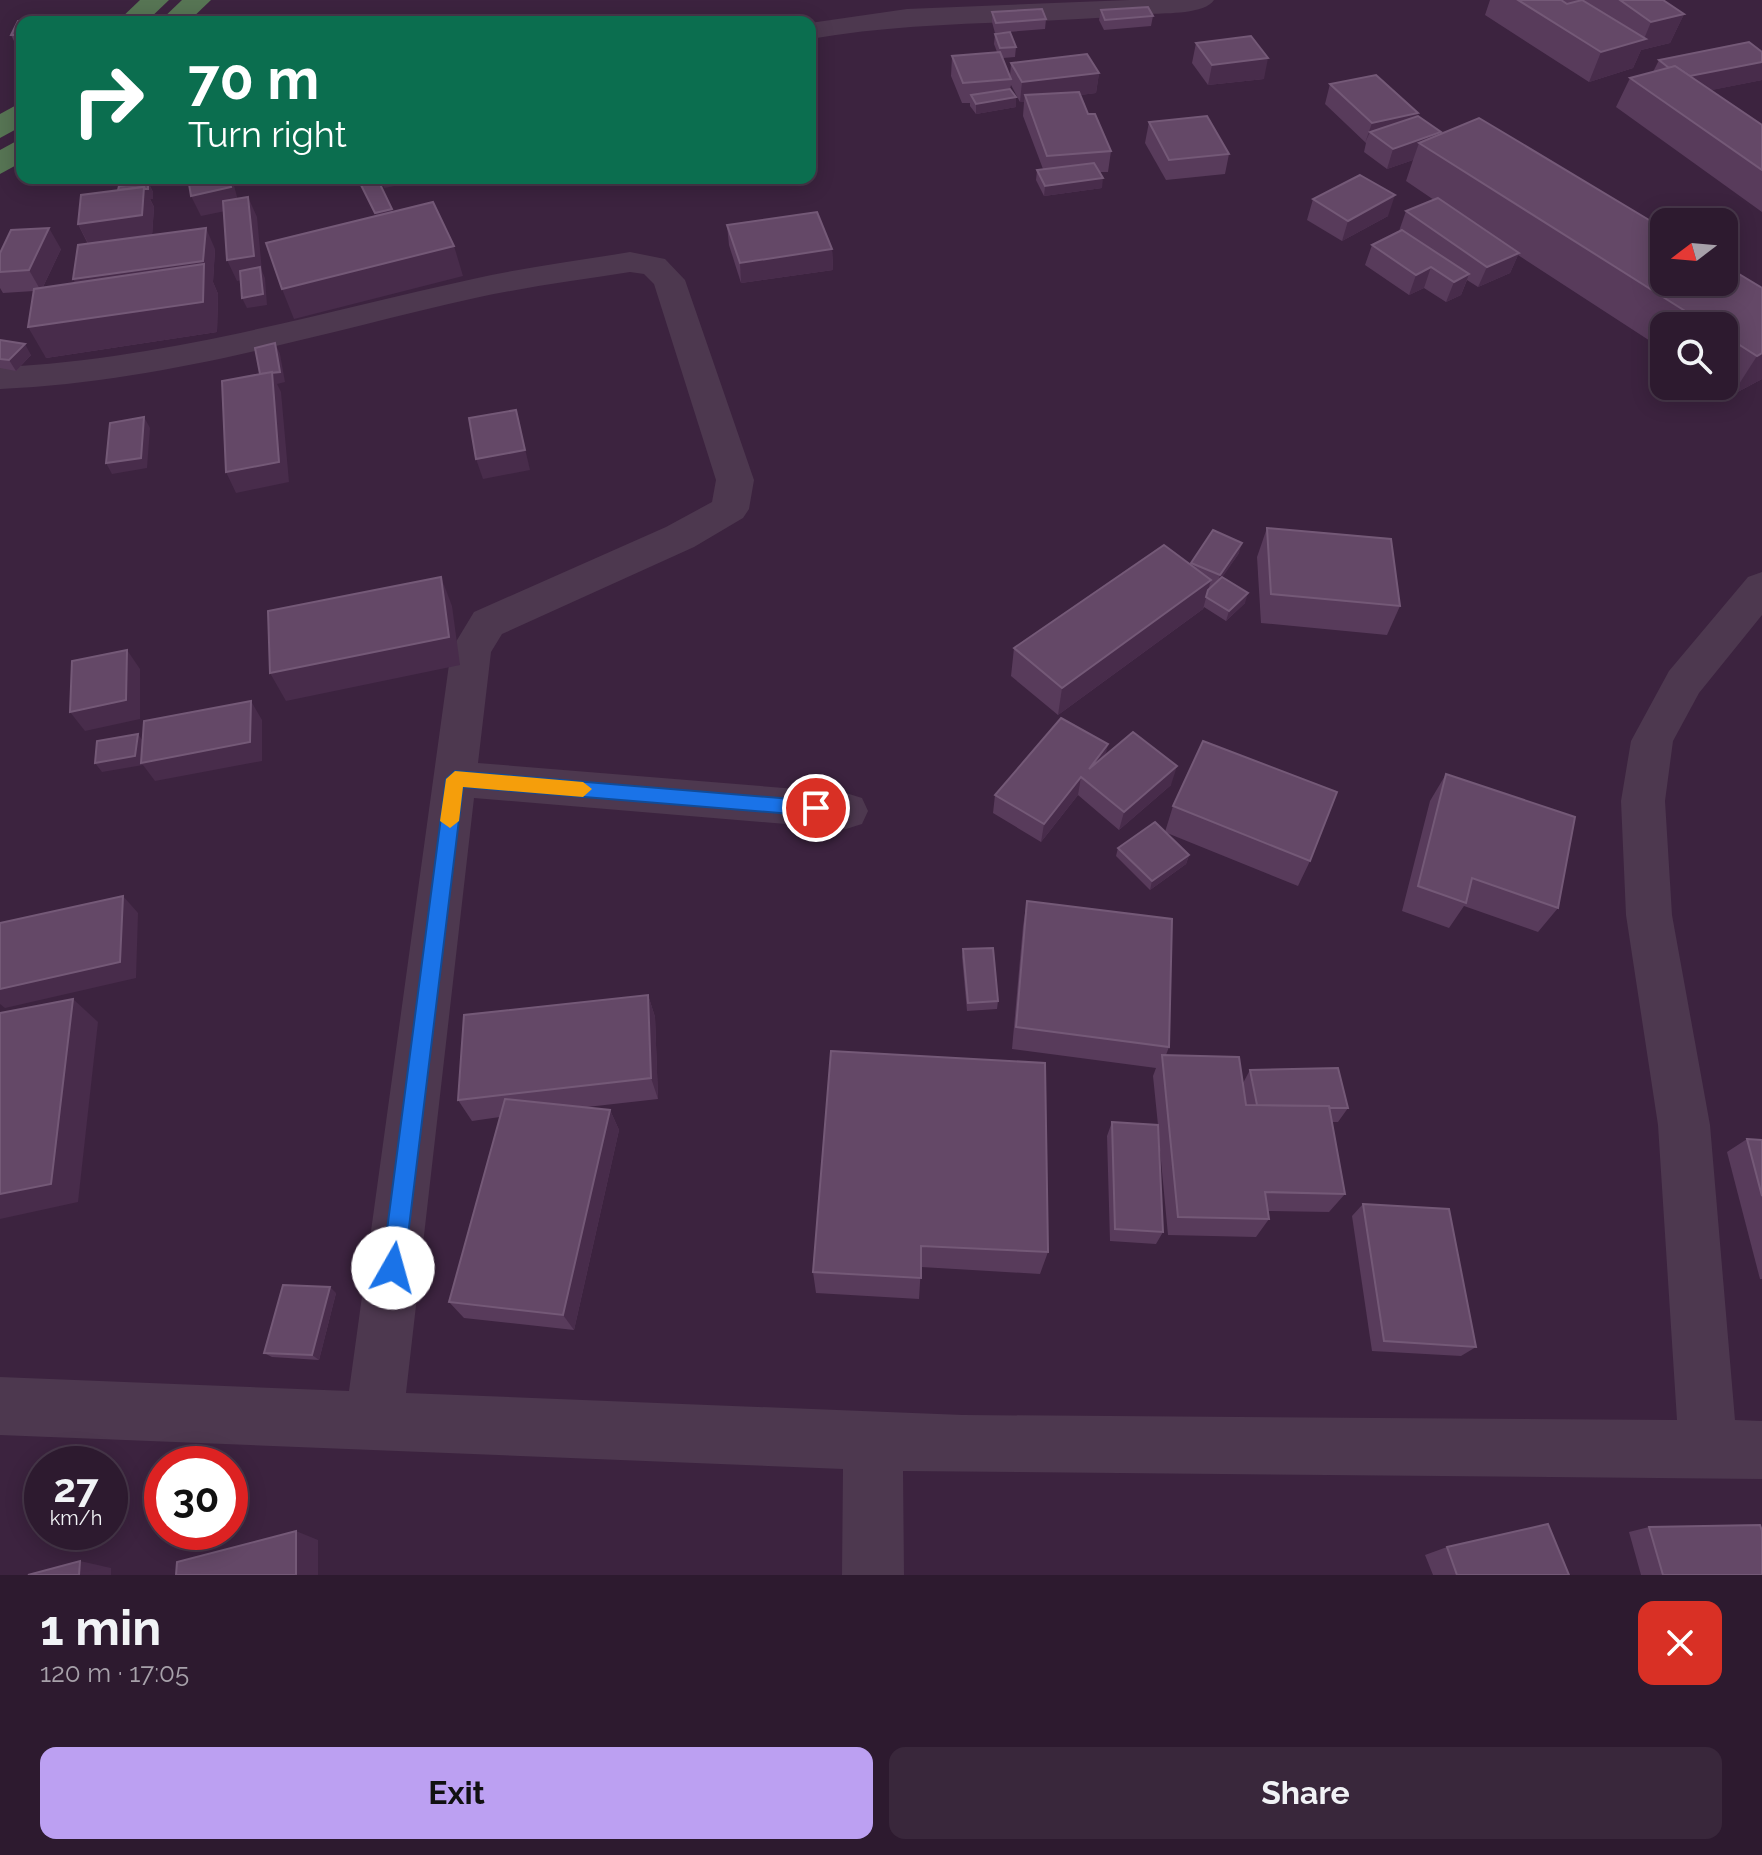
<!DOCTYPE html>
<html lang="en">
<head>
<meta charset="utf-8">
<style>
  body { margin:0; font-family:Raleway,sans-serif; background:#39273b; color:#f1f3f6; height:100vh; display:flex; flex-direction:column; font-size:30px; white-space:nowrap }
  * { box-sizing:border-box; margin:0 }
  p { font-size:26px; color:#a7a1aa }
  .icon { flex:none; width:44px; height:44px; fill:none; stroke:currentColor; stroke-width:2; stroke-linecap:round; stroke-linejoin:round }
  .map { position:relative; height:1575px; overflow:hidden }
  .sheet { display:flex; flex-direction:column; background:#2d1a2f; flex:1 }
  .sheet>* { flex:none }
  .top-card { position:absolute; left:16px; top:16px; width:800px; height:168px; border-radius:16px; box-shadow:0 4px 20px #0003,0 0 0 2px #48384b; background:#0b6e4f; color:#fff; overflow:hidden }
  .needle { width:52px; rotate:254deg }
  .fabs { position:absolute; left:1650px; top:208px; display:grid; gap:16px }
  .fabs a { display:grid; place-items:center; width:88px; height:88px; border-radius:16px; background:#2d1a2f; box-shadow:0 4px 20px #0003,0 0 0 2px #48384b; font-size:40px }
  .speed { position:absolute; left:24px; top:1446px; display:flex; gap:16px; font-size:40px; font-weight:700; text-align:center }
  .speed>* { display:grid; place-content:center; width:104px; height:104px; border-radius:50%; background:#2d1a2f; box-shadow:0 4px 20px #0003,0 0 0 2px #48384b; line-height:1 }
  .speed small { font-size:20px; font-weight:400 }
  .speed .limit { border:12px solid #d22; background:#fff; color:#111 }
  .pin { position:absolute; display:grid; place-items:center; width:68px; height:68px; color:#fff; margin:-34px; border:4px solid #fff; border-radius:50%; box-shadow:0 2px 8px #0007 }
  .me { position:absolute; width:88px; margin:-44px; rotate:7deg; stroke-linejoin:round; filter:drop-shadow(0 0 6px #0008) }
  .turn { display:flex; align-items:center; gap:28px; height:168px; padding:0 40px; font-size:36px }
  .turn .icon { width:104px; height:104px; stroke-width:2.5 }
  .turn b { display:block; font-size:56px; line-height:68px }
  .round { display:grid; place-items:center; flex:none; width:84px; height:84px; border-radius:16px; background:#39273b }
  .summary { display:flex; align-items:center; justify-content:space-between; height:136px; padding:0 40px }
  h1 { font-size:48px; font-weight:700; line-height:60px }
  .cta { display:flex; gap:16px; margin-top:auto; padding:16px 40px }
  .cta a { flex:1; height:92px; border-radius:16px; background:#bca0f2; color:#111; font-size:32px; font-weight:700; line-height:92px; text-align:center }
  .cta a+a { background:#39273b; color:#f1f3f6 }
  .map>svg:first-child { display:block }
</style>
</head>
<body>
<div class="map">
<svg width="1762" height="1575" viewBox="0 0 1762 1575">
  <rect width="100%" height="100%" fill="#3c233f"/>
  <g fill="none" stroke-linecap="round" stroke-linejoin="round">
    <g fill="#4d384f" fill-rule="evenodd">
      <path d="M1129 0H1214C1205 14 1167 13 1151 14 1037 25 923 19 810 39V23L907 9Z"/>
      <path d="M630 252 665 259 685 280 754 480 749 509 743 518 694 547 502 634 491 652 478 763 846 793 862 798 868 811 862 824 846 829 474 798 406 1393 963 1415 1677 1420 1658 1125 1626 915 1621 801 1631 741 1669 671 1748 577 1762 572V615L1699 693 1673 741 1665 801 1672 915 1710 1125 1735 1420 1762 1421V1479L903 1471 904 1575H842L843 1469 0 1435V1377L349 1391 451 650 474 612 666 527 712 502 716 480 654 284 644 274 630 272C578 280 526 287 475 298 311 335 170 381 0 389V367C165 359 314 314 473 279 525 267 578 261 630 252Z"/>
    </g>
    <g fill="#577554" fill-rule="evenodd">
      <path d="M140 0H169L146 22H117Z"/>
      <path d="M182 0H211L188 22H159Z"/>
      <path d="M22 102V126L0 138V114Z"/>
      <path d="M22 138V162L0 174V150Z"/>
    </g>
  </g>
  <g fill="#583b5b">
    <path d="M1490 0H1663L1684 14 1670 43 1641 50 1633 68 1589 82 1485 15Z"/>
    <path d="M1101 10 1153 16 1151 26 1104 30 1099 20Z"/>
    <path d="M992 12 1046 19 1045 29 995 33 992 22Z"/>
    <path d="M22 22V45H16L11 35Z"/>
    <path d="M995 34 1016 47 1015 57 1003 58 1010 77 1011 63 1099 73 1096 93 1080 95 1088 114 1111 151 1108 172H1100L1102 188 1044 196 1036 180 1037 170 1043 169 1023 116 1024 102H1020L1011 85 1010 89 1016 97V107L976 114 970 106V103H962L951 76 952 56 997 52 994 44Z"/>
    <path d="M1196 43 1264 79 1208 85 1192 63Z"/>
    <path d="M1659 60 1762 80 1711 90 1762 125V212L1616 107 1630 78 1653 72Z"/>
    <path d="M1330 84 1418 113 1417 116 1441 132 1762 288V379L1732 395 1719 386H1724V326H1664V350L1518 255 1510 273 1478 287 1467 280 1461 295 1446 302 1424 288 1409 295 1365 265 1372 245 1399 231 1406 211 1434 200 1406 181 1413 160 1387 169 1364 152 1366 143 1325 104Z"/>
    <path d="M1149 122 1229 154 1225 174 1166 180 1145 143Z"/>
    <path d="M148 182 153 192V199H150L154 207 152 236 215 249 213 282 218 294 217 332 46 358 34 291 3 293 0 288V253L61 249 43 287 75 283 88 244 78 224 118 190Z"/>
    <path d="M1313 199 1388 216 1342 241 1307 220Z"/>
    <path d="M727 225 832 249 833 270 741 283 729 245Z"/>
    <path d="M0 340 31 355 16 371 0 368Z"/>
    <path d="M1267 528 1400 606 1387 635 1261 623 1257 557Z"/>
    <path d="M1239 553 1222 577 1245 603 1226 621 1204 607 1203 609 1058 715 1011 676 1014 648 1190 565 1191 563Z"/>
    <path d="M1105 755 1171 785 1119 830 1078 795 1041 842 993 813 995 795Z"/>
    <path d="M1446 774 1558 908 1538 932 1464 906 1449 928 1402 911 1430 801Z"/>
    <path d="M1173 806 1310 861 1298 886 1167 833 1189 855 1186 864 1150 890 1116 856 1118 848 1165 832Z"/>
    <path d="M1027 901 1169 1047 1166 1055 1243 1083 1250 1070 1348 1108 1338 1122H1332L1345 1194 1329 1212 1268 1211 1269 1219 1256 1237 1168 1235 1158 1129 1163 1232 1156 1244 1110 1241 1107 1136 1112 1122 1158 1125 1153 1076 1156 1068 1012 1049 1023 926Z"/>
    <path d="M963 949 998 1001 997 1009 967 1011 962 957Z"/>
    <path d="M648 995 655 1017 658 1099 587 1107 610 1110 619 1130 574 1330 464 1318 449 1302 500 1117 472 1121 458 1100Z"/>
    <path d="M831 1051 1048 1252 1040 1274 921 1267 919 1299 816 1293 813 1272Z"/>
    <path d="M1747 1139 1762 1140V1279H1760L1727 1152Z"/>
    <path d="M1363 1204 1476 1347 1461 1356 1372 1351 1352 1216Z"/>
    <path d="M336 1293 319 1360 272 1357 264 1353Z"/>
    <path d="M1649 1527 1762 1575H1641L1629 1532Z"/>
    <path d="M1447 1547 1569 1575H1433L1425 1555Z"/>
  </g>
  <g fill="#482c4b">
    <path d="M1684 14 1670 43 1641 50 1633 68 1589 82 1601 52 1644 39 1651 22Z"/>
    <path d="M1268 58 1264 79 1208 85 1212 65Z"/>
    <path d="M1762 62V80L1672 98 1681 78Z"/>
    <path d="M1099 73 1096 93 1027 102 1025 95 1024 102H1020L1022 82Z"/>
    <path d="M1016 97V107L976 114V104Z"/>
    <path d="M1418 113 1412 134 1370 132 1365 143 1372 123Z"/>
    <path d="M1441 132 1434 152 1419 143 1413 160 1387 169 1393 149Z"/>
    <path d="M229 178H232L240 208 201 216 191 196Z"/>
    <path d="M381 178H403L405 184 384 188Z"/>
    <path d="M1103 178 1102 188 1044 196 1045 186Z"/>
    <path d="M148 182 153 192V199H150L154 207 152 236 89 245 78 224 123 203Z"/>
    <path d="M1395 195 1388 216 1342 241 1348 221Z"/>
    <path d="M248 197 257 217 262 271 265 278 267 305 247 308 242 298 261 277 237 281 227 260Z"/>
    <path d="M392 209 395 219 378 223 375 213Z"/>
    <path d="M49 228 61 249 41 291 29 270Z"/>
    <path d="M206 228 215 249 213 282 218 294 217 332 46 358 28 327 84 300 73 279Z"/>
    <path d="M454 246 463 276 294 319 282 289Z"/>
    <path d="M832 249 833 270 741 283 740 263Z"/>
    <path d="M1519 253 1510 273 1478 287 1487 267Z"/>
    <path d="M1431 267 1424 288 1409 295 1416 275Z"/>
    <path d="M1469 274 1461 295 1446 302 1454 282Z"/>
    <path d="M275 343 280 354 285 382 277 384 281 392 289 482 236 493 226 472 265 387Z"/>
    <path d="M25 344 31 355 16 371 9 360Z"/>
    <path d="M1762 353V379L1732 395 1757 356Z"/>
    <path d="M516 410 530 470 483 479 476 459Z"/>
    <path d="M144 417 150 428 147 468 112 474 106 463Z"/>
    <path d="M1242 543 1239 553 1217 585 1220 575Z"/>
    <path d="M441 577 452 606 460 665 286 701 270 673Z"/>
    <path d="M1211 580 1203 609 1058 715 1062 688Z"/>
    <path d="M1248 593 1245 603 1226 621 1229 611Z"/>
    <path d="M127 650 140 669V719L85 731 70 712Z"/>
    <path d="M251 701 262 720V761L155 781 143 765 102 772 95 763 138 734 145 744Z"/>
    <path d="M1108 744 1104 763 1089 769Z"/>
    <path d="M1177 766 1171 785 1119 830 1124 812Z"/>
    <path d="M1081 777 1078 795 1041 842 1044 824Z"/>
    <path d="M1189 855 1186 864 1150 890 1152 881Z"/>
    <path d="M123 896 138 913 136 978 5 1008 0 1004V989Z"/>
    <path d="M648 995 655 1017 658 1099 651 1078Z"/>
    <path d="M73 999 98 1022 78 1202 0 1219V1194Z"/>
    <path d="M610 1110 619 1130 574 1330 563 1315Z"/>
    <path d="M330 1287 336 1293 319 1360 312 1355Z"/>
    <path d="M296 1531 318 1540V1575H296Z"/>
    <path d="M80 1561 111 1568V1575H79Z"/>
  </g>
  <g fill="#644867" stroke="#745977" stroke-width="2">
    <path d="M1518 0H1561L1567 4 1582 0 1646 39 1601 52Z"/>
    <path d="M1620 0H1663L1684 14 1651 22Z"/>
    <path d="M1148 7 1153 16 1105 20 1101 10Z"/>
    <path d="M1042 9 1046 19 996 23 992 12Z"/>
    <path d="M37 20 36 22H22V35H11L18 21Z"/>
    <path d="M1010 32 1016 47 1000 48 995 34Z"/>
    <path d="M1251 36 1268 58 1212 65 1196 43Z"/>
    <path d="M1749 42 1762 52V62L1690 76 1675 66 1669 68 1659 60Z"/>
    <path d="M1000 52 1011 79 963 83 952 56Z"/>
    <path d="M1087 54 1099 73 1022 82 1011 63Z"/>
    <path d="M1675 66 1762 125V170L1630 78Z"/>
    <path d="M1376 75 1418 113 1372 123 1330 84Z"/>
    <path d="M1010 89 1016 97 976 104 971 95Z"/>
    <path d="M1079 92 1088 114H1095L1111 151 1047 156 1025 95Z"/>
    <path d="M1207 116 1229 154 1169 160 1149 122Z"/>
    <path d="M1418 116 1441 132 1393 149 1370 132Z"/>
    <path d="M1479 118 1664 229V282H1724V265L1762 288V353L1757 356 1724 335V326H1709L1419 143Z"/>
    <path d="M1094 163 1103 178 1045 186 1037 170Z"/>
    <path d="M1360 175 1395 195 1348 221 1313 199Z"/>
    <path d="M188 178H229L231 187 191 196Z"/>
    <path d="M378 180 392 209 375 213 361 185Z"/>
    <path d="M148 182V189H145L144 187 118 190 119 186Z"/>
    <path d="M144 187 142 215 78 224 81 195Z"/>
    <path d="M248 197 254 256 227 260 223 201Z"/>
    <path d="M1438 198 1519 253 1487 267 1406 211Z"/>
    <path d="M433 202 454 246 282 289 266 243Z"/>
    <path d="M817 212 832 249 740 263 727 225Z"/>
    <path d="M49 228 29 270 0 272V253L11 230Z"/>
    <path d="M206 228 203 261 73 279 78 245Z"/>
    <path d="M1402 230 1469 274 1454 282 1431 267 1416 275 1372 245Z"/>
    <path d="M204 264 203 302 28 327 34 289Z"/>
    <path d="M260 267 263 294 242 298 240 271Z"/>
    <path d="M0 340 25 344 9 360 0 359Z"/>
    <path d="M275 343 280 372 260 374 255 348Z"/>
    <path d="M272 372 279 462 226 472 222 381Z"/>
    <path d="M516 410 525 450 476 459 469 418Z"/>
    <path d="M144 417 141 458 106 463 110 423Z"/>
    <path d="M1267 528 1391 539 1400 606 1271 594Z"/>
    <path d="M1213 530 1242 543 1220 575 1191 563Z"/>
    <path d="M1164 545 1211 580 1062 688 1014 648Z"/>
    <path d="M441 577 449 637 270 673 268 611Z"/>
    <path d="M1222 577 1248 593 1229 611 1206 597 1208 590Z"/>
    <path d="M127 650 126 700 70 712 72 661Z"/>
    <path d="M251 701 250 742 141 763 144 721Z"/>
    <path d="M1061 718 1108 744 1089 769 1133 732 1177 766 1124 812 1081 777 1044 824 995 795Z"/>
    <path d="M138 734 135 756 95 763 97 741Z"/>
    <path d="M1203 741 1337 792 1310 861 1173 806Z"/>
    <path d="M1446 774 1575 817 1558 908 1472 878 1466 903 1418 886Z"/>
    <path d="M1155 822 1189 855 1152 881 1118 848Z"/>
    <path d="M123 896 120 962 0 989V923Z"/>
    <path d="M1027 901 1172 919 1169 1047 1016 1027Z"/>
    <path d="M993 948 998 1001 968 1003 963 949Z"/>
    <path d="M648 995 651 1078 458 1100 464 1015Z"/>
    <path d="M73 999 51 1184 0 1194V1013Z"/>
    <path d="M831 1051 1045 1063 1048 1252 921 1246V1278L813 1272Z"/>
    <path d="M1162 1055 1239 1057 1246 1105 1329 1106 1345 1194 1265 1192 1269 1219 1178 1217Z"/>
    <path d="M1338 1068 1348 1108H1330L1329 1106 1257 1105 1250 1070Z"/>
    <path d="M505 1099 610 1110 563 1315 449 1302Z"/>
    <path d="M1112 1122 1158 1125 1163 1232 1115 1229Z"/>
    <path d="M1747 1139 1762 1140V1196Z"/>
    <path d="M1363 1204 1449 1209 1476 1347 1384 1341Z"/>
    <path d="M283 1285 330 1287 312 1355 264 1353Z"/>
    <path d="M1548 1524 1569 1575H1457L1447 1547Z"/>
    <path d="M1760 1525 1762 1531V1575H1663L1649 1527Z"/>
    <path d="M296 1531V1575H176L177 1562Z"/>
    <path d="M80 1561 79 1575H28Z"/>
  </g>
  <path fill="#1a73e8" stroke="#114b97" stroke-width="2" d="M455 771 816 801 825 808 816 816 463 787 404 1268 401 1276 393 1279 385 1276 382 1268 446 779Z"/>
  <path fill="#f59e0b" d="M455 771 583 782 592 789 583 797 463 787 459 821 450 828 440 821 446 779Z"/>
</svg>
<div class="fabs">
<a><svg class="needle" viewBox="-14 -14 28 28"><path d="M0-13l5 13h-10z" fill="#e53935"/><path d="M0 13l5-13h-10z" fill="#a7a1aa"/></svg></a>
<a><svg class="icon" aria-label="search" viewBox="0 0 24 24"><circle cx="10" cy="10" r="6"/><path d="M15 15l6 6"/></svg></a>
</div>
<div class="speed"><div>27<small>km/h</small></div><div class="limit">30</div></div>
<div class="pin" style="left:816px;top:808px;background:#d93025"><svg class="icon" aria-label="arrive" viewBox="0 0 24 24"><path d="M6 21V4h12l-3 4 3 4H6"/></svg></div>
<svg class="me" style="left:393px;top:1268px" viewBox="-20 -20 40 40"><circle r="19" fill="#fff"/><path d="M0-13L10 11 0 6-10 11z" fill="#1a73e8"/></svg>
<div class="top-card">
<div class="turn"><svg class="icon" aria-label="right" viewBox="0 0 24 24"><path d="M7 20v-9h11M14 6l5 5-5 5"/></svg><div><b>70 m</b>Turn right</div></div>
</div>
</div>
<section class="sheet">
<div class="summary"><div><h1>1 min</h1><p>120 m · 17:05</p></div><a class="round" style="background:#d93025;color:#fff"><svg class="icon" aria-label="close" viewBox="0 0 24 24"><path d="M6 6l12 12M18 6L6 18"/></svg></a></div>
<div class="cta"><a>Exit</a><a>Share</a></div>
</section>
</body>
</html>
